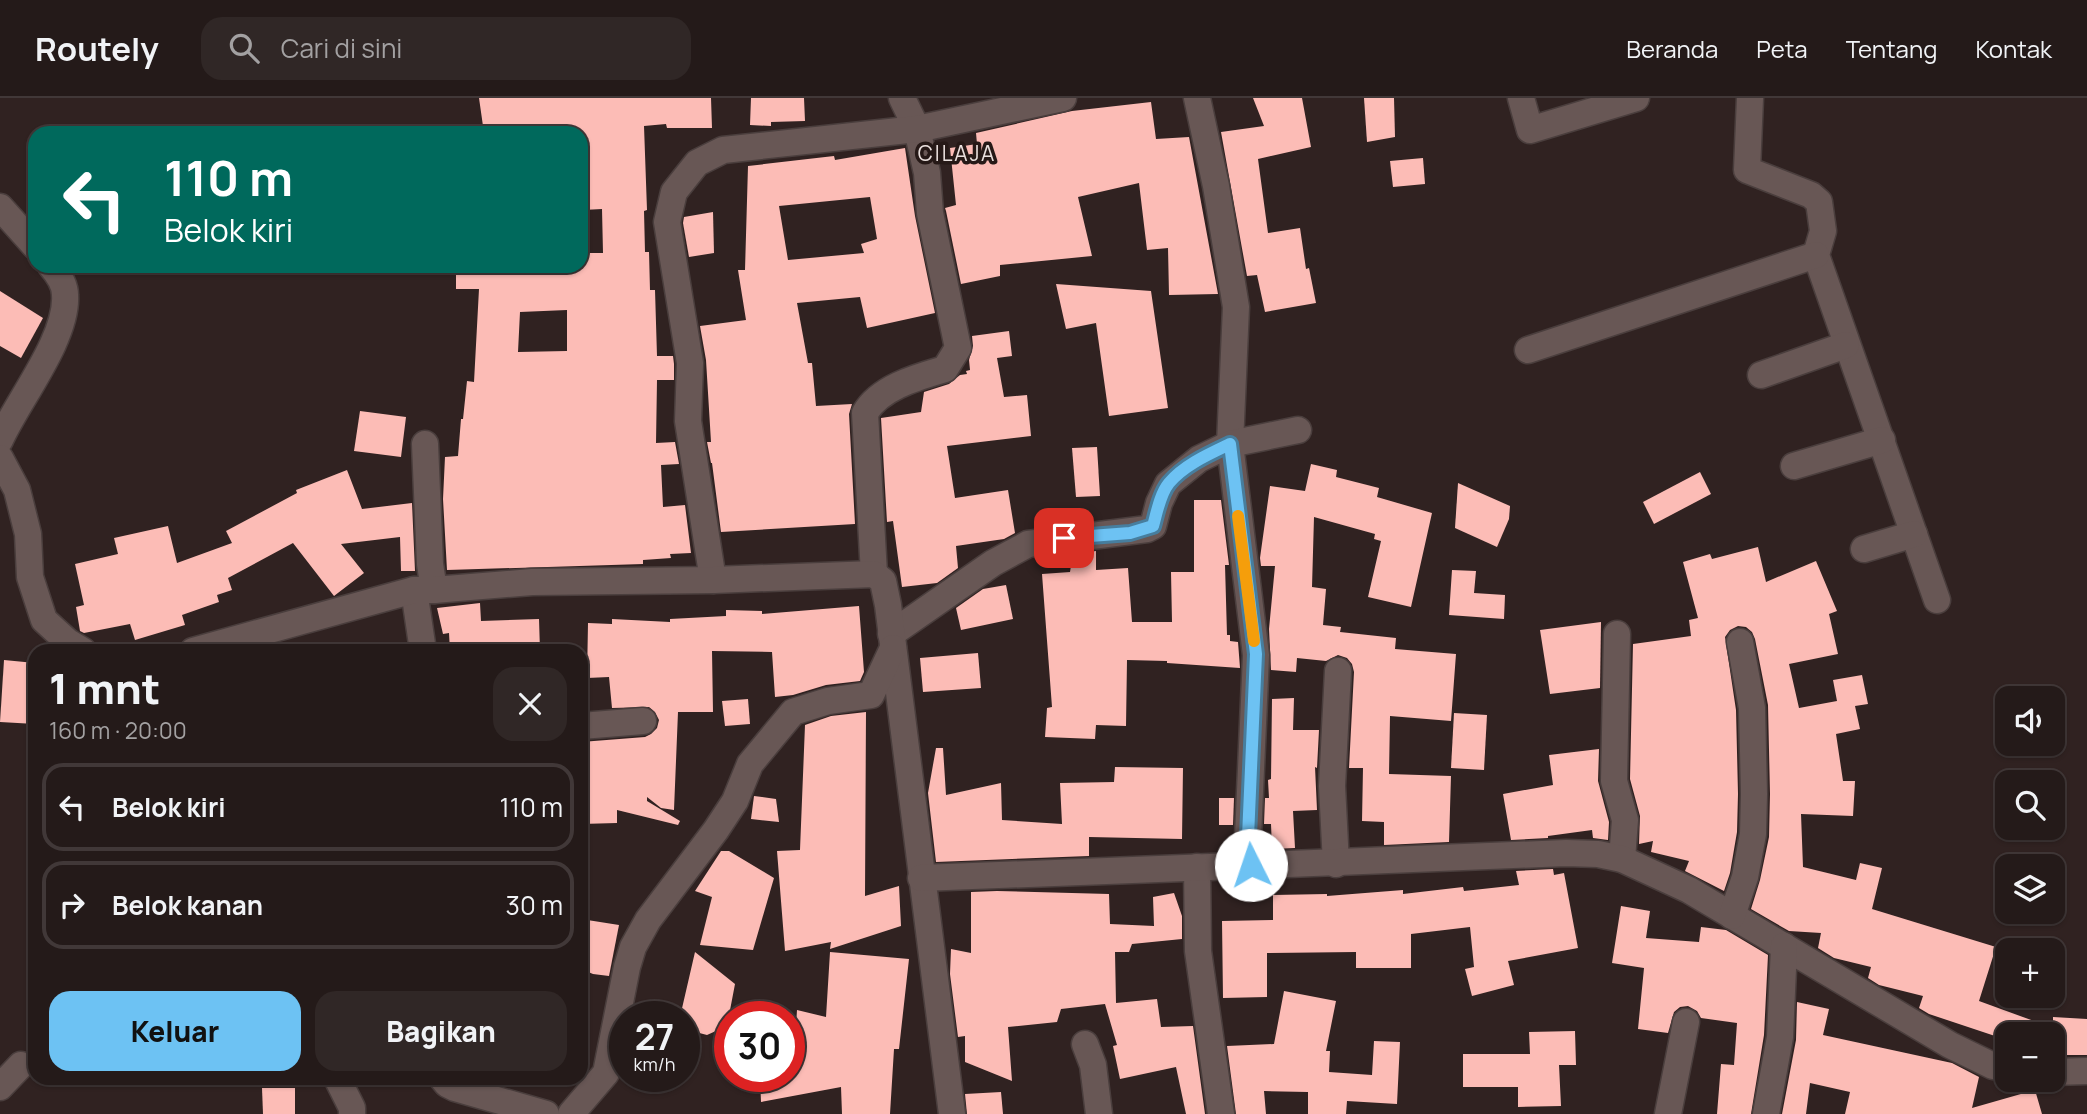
<!DOCTYPE html>
<html lang="id">
<head>
<meta charset="utf-8">
<style>
  body { margin:0; font-family:Manrope,sans-serif; background:#302726; color:#f1f3f6; height:100vh; display:flex; flex-direction:column; font-size:26px; white-space:nowrap }
  * { box-sizing:border-box; margin:0 }
  p { font-size:23px; color:#a3a1a2 }
  .icon { flex:none; width:38px; height:38px; fill:none; stroke:currentColor; stroke-width:2; stroke-linecap:round; stroke-linejoin:round }
  .map { position:relative; flex:1; overflow:hidden }
  .sheet { position:absolute; left:28px; top:546px; width:560px; height:441px; display:flex; flex-direction:column; background:#241a19; border-radius:21px; box-shadow:0 2px 5px #0004,0 0 0 2px #413838 }
  .sheet>* { flex:none }
  .banner { position:absolute; left:28px; top:28px; width:560px; height:147px; border-radius:21px; box-shadow:0 2px 5px #0004,0 0 0 2px #413838; background:#00695c; color:#fff; overflow:hidden }
  .fabs { position:absolute; left:1995px; top:588px; display:grid; gap:14px }
  .fabs a { display:grid; place-items:center; width:70px; height:70px; border-radius:14px; background:#241a19; box-shadow:0 2px 5px #0004,0 0 0 2px #413838; font-size:35px }
  .speed { position:absolute; left:609px; top:903px; display:flex; gap:14px; font-size:35px; font-weight:700; text-align:center }
  .speed>* { display:grid; place-content:center; width:91px; height:91px; border-radius:50%; background:#241a19; box-shadow:0 2px 5px #0004,0 0 0 2px #413838; line-height:1 }
  .speed small { font-size:18px; font-weight:400 }
  .speed .limit { border:10px solid #d22; background:#fff; color:#111 }
  .pin { position:absolute; display:grid; place-items:center; width:60px; height:60px; color:#fff; margin:-30px; border-radius:14px; box-shadow:0 4px 10px #0006 }
  .me { position:absolute; width:77px; margin:-38px; rotate:356deg; stroke-linejoin:round; filter:drop-shadow(0 0 5px #0008) }
  .turn { display:flex; align-items:center; gap:24px; height:147px; padding:0 21px; font-size:32px }
  .turn .icon { width:91px; height:91px; stroke-width:2.5 }
  .turn b { display:block; font-size:49px; line-height:60px }
  .round { display:grid; place-items:center; flex:none; width:74px; height:74px; border-radius:21px; background:#302726 }
  .head { display:flex; align-items:center; justify-content:space-between; height:119px; padding:0 21px }
  h1 { font-size:42px; font-weight:800; line-height:52px }
  .action { display:flex; gap:14px; margin-top:auto; padding:14px 21px }
  .action a { flex:1; height:80px; border-radius:21px; background:#6dc2f3; color:#111; font-size:28px; font-weight:800; line-height:80px; text-align:center }
  .action a+a { background:#302726; color:#f1f3f6 }
  ul { padding:0; list-style:none }
  li { display:flex; align-items:center; gap:21px; height:88px; margin:0 14px 10px; padding:0 7px; border:4px solid #413838; border-radius:21px }
  li div { flex:1 }
  li b { display:block; font-size:26px }
  li em { font-style:normal }
  header { display:flex; align-items:center; gap:42px; box-sizing:border-box; height:98px; padding:0 35px; background:#241a19; border-bottom:2px solid #413838 }
  header strong { font-size:33px }
  nav { display:flex; gap:38px; margin-inline-start:auto; font-size:24px }
  .search { width:490px; height:63px; background:#302726; display:flex; align-items:center; gap:18px; box-sizing:border-box; padding:0 24px; border-radius:21px; color:#a3a1a2; font-size:26px }
  .map>svg:first-child { display:block }
</style>
</head>
<body>
<header>
<strong>Routely</strong>
<div class="search"><svg class="icon" aria-label="search" viewBox="0 0 24 24"><circle cx="10" cy="10" r="6"/><path d="M15 15l6 6"/></svg>Cari di sini</div>
<nav><a>Beranda</a><a>Peta</a><a>Tentang</a><a>Kontak</a></nav>
</header>
<div class="map">
<svg width="2087" height="1016" viewBox="0 0 2087 1016">
  <rect width="100%" height="100%" fill="#302221"/>
  <g fill="#fcbcb6" fill-rule="evenodd">
    <path d="M479 0H711L712 30H667L666 26 644 28 647 112 644 113 645 154H649L650 192H655L657 258H673L674 266V282H657L656 345 675 344 679 366 661 367 663 409 685 407 691 455 670 456 671 460 643 462V466L447 472 443 401 445 359 458 358 461 321H463L467 283 474 284 479 191H456V168H581V155H603L602 111 583 112 581 35H484ZM567 212V253L518 254 520 214Z"/>
    <path d="M751 0H804L805 23 771 24V28L750 27Z"/>
    <path d="M1253 0H1302L1311 49 1258 61 1268 135 1300 130 1306 171 1309 170 1316 205 1265 214 1257 177 1247 178 1221 34 1264 28Z"/>
    <path d="M1364 0H1394L1395 39 1367 44Z"/>
    <path d="M1151 4 1156 41 1189 39 1218 196 1169 197 1168 150 1147 152 1139 85 1078 99 1092 158 1000 167V178L961 186 946 113 945 110 956 107 950 50 977 46 976 35 1072 13Z"/>
    <path d="M905 50 915 118 935 215 867 230 860 199 797 205 808 265H812L816 308 852 306 849 316 855 426 721 434 712 365H711L707 344H711L706 262 700 228 746 222 738 172H745L748 68 834 58 835 62ZM870 99 877 141 861 146 864 155 788 162 779 108Z"/>
    <path d="M1423 60 1425 86 1393 89 1390 63Z"/>
    <path d="M713 114 714 155 689 159 683 125 684 119Z"/>
    <path d="M1056 186 1151 193 1168 310 1109 318 1096 225 1066 231Z"/>
    <path d="M0 193 43 220 21 260 0 248Z"/>
    <path d="M1009 233 1012 258 997 260 1004 299 1027 297 1031 338 947 348 955 400 1008 392 1015 435 1004 441 956 448 958 470 937 485 902 489 893 423 887 424 881 320 921 314 924 294 949 286 960 277 967 276 966 273 970 272 969 262 973 248 972 238Z"/>
    <path d="M360 313 406 319 401 359 354 353Z"/>
    <path d="M1097 349 1100 398 1076 399 1072 350Z"/>
    <path d="M1311 366 1337 372 1336 379 1379 390 1377 399 1432 415 1411 509 1368 499 1381 443 1374 441 1375 436 1314 419 1312 489 1326 491 1323 527 1341 529 1340 534 1396 540 1395 551 1456 556 1451 623 1390 618 1389 676 1451 678 1449 744 1384 747V724L1362 723 1363 670H1349L1354 574 1352 566 1347 560 1338 557 1326 563 1297 560 1296 574 1271 572 1269 531 1275 468H1261L1260 460 1270 388 1305 393Z"/>
    <path d="M347 372 362 411 412 405 415 473H401L400 439 341 446 364 475 334 498 293 445 228 480 232 492 217 497 219 504 182 517 185 527 135 542 130 526 84 535 80 533 76 509 84 507 75 466 118 456 114 440 168 428 177 465 232 445 226 433 297 395 296 392Z"/>
    <path d="M1700 374 1711 396 1654 426 1643 404Z"/>
    <path d="M1458 385 1510 408 1509 421 1497 449 1455 430Z"/>
    <path d="M1194 402H1221L1229 467H1225L1227 537H1230V543L1238 544 1240 570 1167 565V563L1127 562 1126 628 1096 627 1095 641 1045 639 1047 610 1052 609 1042 476 1070 474 1073 456 1096 453V472L1128 470 1132 524H1172L1171 474H1194Z"/>
    <path d="M1758 449 1766 484 1816 463 1837 513 1829 516 1838 556 1789 566 1799 610 1837 603 1833 582 1862 577 1868 606 1855 608 1860 631 1836 636 1843 683H1855L1853 718 1801 716 1803 769 1856 782 1860 765 1882 770 1872 811 1996 849 1979 903 2053 930V919L2087 921V957H2053V936H2007V942L1929 916 1919 910 1923 898 1879 887 1868 880 1871 869 1834 860 1818 850 1821 835 1789 833 1751 811 1760 782 1769 739 1770 696 1768 607 1755 541 1752 534 1746 529 1738 528 1730 532 1725 539 1736 612 1738 696 1737 734 1730 775 1724 793 1685 773 1689 763 1651 754 1653 743 1639 746 1640 718 1630 681 1633 546 1691 538 1689 522 1698 520 1683 464 1710 456 1712 461Z"/>
    <path d="M1452 472 1476 473 1474 495 1505 497 1504 521 1449 517Z"/>
    <path d="M1006 487 1013 521 961 532 956 510 983 491Z"/>
    <path d="M480 505 481 523 539 521 540 553H450L449 535 443 536 437 510Z"/>
    <path d="M859 508 864 574 860 583 826 587 793 597 775 599 772 554 712 553 713 614H678L674 712 661 710 647 699V703L680 723 678 727 617 712V725L581 726V644L645 639 651 636 657 630 659 622 655 614 649 609 612 610 609 579 587 580 588 525 612 526V521L670 524V521L726 518V512L762 513V516Z"/>
    <path d="M1601 524 1600 590 1550 596 1540 532Z"/>
    <path d="M978 555 981 590 923 594 920 560Z"/>
    <path d="M4 562 35 565V626L0 624Z"/>
    <path d="M1294 600 1293 632H1319L1317 670 1315 669 1317 712 1293 713 1295 750 1272 751 1271 726H1264L1265 700H1269L1268 682 1271 681 1272 601Z"/>
    <path d="M748 601 750 626 725 628 722 603Z"/>
    <path d="M866 614 865 798 899 788 901 828 830 851 831 844 785 853 777 753 800 752 805 627 831 618Z"/>
    <path d="M1454 615 1487 617 1484 672 1451 670Z"/>
    <path d="M936 650H943L946 697 1001 685 1002 722 1062 726 1060 685 1114 684 1115 669 1183 670 1182 741 1089 739V758L936 764 928 695Z"/>
    <path d="M1599 651 1598 683 1609 724 1608 742 1593 740 1592 732 1548 738V740L1511 742 1503 696 1553 687 1549 657Z"/>
    <path d="M754 698 776 701 779 724 751 721Z"/>
    <path d="M1219 700H1234L1233 727H1219Z"/>
    <path d="M721 753H729L774 780 753 852 700 847 712 799 695 793Z"/>
    <path d="M1553 771 1554 777 1564 775 1578 850 1508 863 1514 887 1472 898 1465 871 1474 869 1470 829 1411 836V870H1356V854L1267 855V899L1223 900 1222 823 1273 822V797L1327 796V798L1403 792V796L1463 789 1464 793 1519 787 1516 773Z"/>
    <path d="M997 793 1109 796 1110 826 1154 828 1153 799 1174 795 1182 818V841L1132 846 1129 854H1115L1116 905 1157 901 1161 929 1193 928 1205 1016H1186L1176 969 1120 981 1113 948 1117 947 1105 906 1061 911 1057 924 1008 929 1012 983 965 964V938L958 939 950 876 951 851 971 855V794Z"/>
    <path d="M1621 808 1650 813 1646 840 1699 844 1701 829 1726 832 1768 857 1764 937 1751 1016H1717L1721 966 1734 967 1737 925 1701 920 1697 913 1688 908 1680 909 1674 914 1668 935 1638 931 1644 870 1612 865Z"/>
    <path d="M581 821 619 827 609 878 593 876 581 871Z"/>
    <path d="M695 854 735 886 727 928 707 937 684 931V919H680Z"/>
    <path d="M830 854 909 861 899 951H894L890 1016H842L841 989 761 1004 760 978H789V945L795 944 797 912 826 919Z"/>
    <path d="M1284 893 1336 903 1326 953H1330L1329 974 1372 977 1374 943 1400 944 1397 1006 1347 1003 1346 1016H1308V994L1264 993 1266 1016H1236L1227 948 1274 946Z"/>
    <path d="M1797 904 1829 911 1823 937 1952 965 1979 979 1972 1010 2035 992 2042 1016H1845L1850 994 1810 985 1806 1016H1782L1796 942Z"/>
    <path d="M1575 933 1576 967H1559L1561 1008 1518 1009V989H1463V956H1530L1529 934Z"/>
    <path d="M262 990H295V1016H263Z"/>
    <path d="M1001 994 1003 1016H967L965 996Z"/>
  </g>
  <g fill="none" stroke-linecap="round" stroke-linejoin="round">
    <defs>
      <g id="minor">
        <path d="M1197 0 1216 88 1236 209 1230 346 1256 557 1248 739 1251 767"/>
        <path d="M1521 0 1530 32 1636 0"/>
        <path d="M1750 0 1747 72 1811 97 1819 104 1823 133 1816 157 1937 502"/>
        <path d="M0 109 35 148"/>
        <path d="M1528 252 1816 157"/>
        <path d="M1761 277 1846 247"/>
        <path d="M0 342C18 302 68 240 65 197 65 186 58 176 51 168"/>
        <path d="M425 346 430 466 434 492"/>
        <path d="M0 360 17 392 28 436 30 479 44 522 68 544 83 553"/>
        <path d="M1794 368 1882 342"/>
        <path d="M1864 451 1914 436"/>
        <path d="M874 476 865 315C880 289 918 279 945 271L958 250 930 115 927 75 917 31 902 0"/>
        <path d="M713 482 688 323 690 265 667 124 674 94 697 65 723 52 917 31 1063 0"/>
        <path d="M414 492 423 553"/>
        <path d="M891 536 993 465 1028 446 1147 431 1153 428 1159 405 1168 386 1199 361 1230 346 1298 332"/>
        <path d="M1617 536 1614 683 1625 722 1622 761"/>
        <path d="M193 553 414 492H434L532 484 713 482 874 476 883 483 888 507 952 1016"/>
        <path d="M581 628 643 623"/>
        <path d="M1336 766 1332 688 1338 573"/>
        <path d="M1197 769 1198 853 1221 1016"/>
        <path d="M921 780C1136 771 1351 765 1566 755L1598 756 1622 761 1689 792 1950 947 1993 968 2007 969"/>
        <path d="M1732 818 1745 779 1753 736 1754 696 1752 610 1740 544"/>
        <path d="M1085 946 1093 967 1099 1016"/>
        <path d="M2053 974 2087 973"/>
        <path d="M337 980 352 1010V1016"/>
        <path d="M442 980 447 986 455 990 546 1016"/>
        <path d="M0 989 21 967"/>
        <path d="M571 1016 606 975 627 869 633 849 648 822 716 732 735 703 750 666 793 614 828 603 871 597 893 550"/>
        <path d="M1668 1016 1686 924"/>
        <path d="M1766 1016 1780 939 1784 848"/>
      </g>
    </defs>
    <use href="#minor" stroke="#4a3e3d" stroke-width="29"/>
    <use href="#minor" stroke="#685755" stroke-width="26"/>
  </g>
  <g fill="none" stroke-linecap="round" stroke-linejoin="round">
    <defs>
      <path id="route" d="M1064 440 1130 435 1153 428C1157 414 1160 396 1169 385 1184 367 1209 356 1230 346L1256 556 1248 739 1251 767"/>
    </defs>
    <use href="#route" stroke="#477e9e" stroke-width="18"/>
    <use href="#route" stroke="#6dc2f3" stroke-width="12"/>
    <path stroke="#f59e0b" stroke-width="12" d="M1238 418 1254 543"/>
  </g>
  <g text-anchor="middle" dominant-baseline="central" stroke-width="7" stroke-linejoin="round" paint-order="stroke">
    <g font-size="21" letter-spacing="2" fill="#eae0de" stroke="#261917">
      <text x="957" y="55">CILAJA</text>
    </g>
  </g>
</svg>
<div class="fabs">
<a><svg class="icon" aria-label="sound" viewBox="0 0 24 24"><path d="M4 9h4l5-4v14l-5-4H4zM17 9q2 3 0 6"/></svg></a>
<a><svg class="icon" aria-label="search" viewBox="0 0 24 24"><circle cx="10" cy="10" r="6"/><path d="M15 15l6 6"/></svg></a>
<a><svg class="icon" aria-label="layers" viewBox="0 0 24 24"><path d="M12 4l9 5-9 5-9-5zM3 14l9 5 9-5"/></svg></a>
<a>+</a>
<a>−</a>
</div>
<div class="speed"><div>27<small>km/h</small></div><div class="limit">30</div></div>
<div class="pin" style="left:1064px;top:440px;background:#d93025"><svg class="icon" aria-label="arrive" viewBox="0 0 24 24"><path d="M6 21V4h12l-3 4 3 4H6"/></svg></div>
<svg class="me" style="left:1251px;top:767px" viewBox="-20 -20 40 40"><circle r="19" fill="#fff"/><path d="M0-13L10 11 0 6-10 11z" fill="#6dc2f3"/></svg>
<div class="banner">
<div class="turn"><svg class="icon" aria-label="left" viewBox="0 0 24 24"><path d="M17 20v-9H6M10 6l-5 5 5 5"/></svg><div><b>110 m</b>Belok kiri</div></div>
</div>
<section class="sheet">
<div class="head"><div><h1>1 mnt</h1><p>160 m · 20:00</p></div><a class="round"><svg class="icon" aria-label="close" viewBox="0 0 24 24"><path d="M6 6l12 12M18 6L6 18"/></svg></a></div>
<ul>
<li><svg class="icon" aria-label="left" viewBox="0 0 24 24"><path d="M17 20v-9H6M10 6l-5 5 5 5"/></svg><div><b>Belok kiri</b></div><em>110 m</em></li>
<li><svg class="icon" aria-label="right" viewBox="0 0 24 24"><path d="M7 20v-9h11M14 6l5 5-5 5"/></svg><div><b>Belok kanan</b></div><em>30 m</em></li>
</ul>
<div class="action"><a>Keluar</a><a>Bagikan</a></div>
</section>
</div>
</body>
</html>
